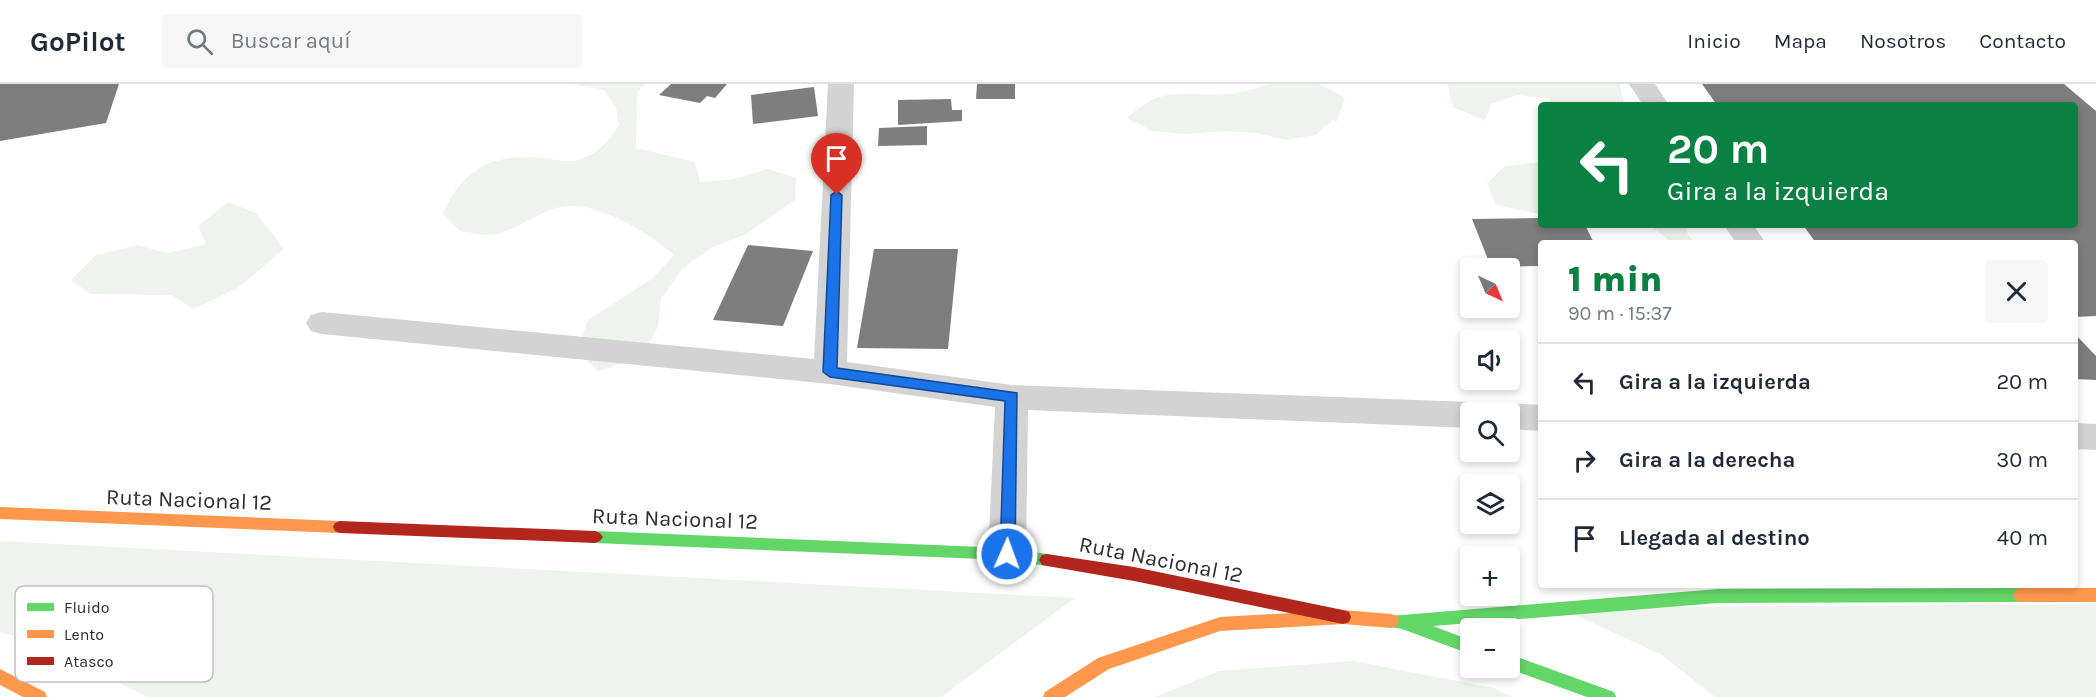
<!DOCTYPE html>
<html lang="es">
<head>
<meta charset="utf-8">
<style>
  body { margin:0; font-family:Karla,sans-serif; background:#f6f6f7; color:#1f2937; height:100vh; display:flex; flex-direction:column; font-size:22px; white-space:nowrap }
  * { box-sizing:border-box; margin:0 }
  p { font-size:20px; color:#747a83 }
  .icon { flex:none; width:33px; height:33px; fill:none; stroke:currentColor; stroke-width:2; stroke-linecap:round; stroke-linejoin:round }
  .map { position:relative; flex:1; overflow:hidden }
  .drawer { position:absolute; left:1538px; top:156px; width:540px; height:348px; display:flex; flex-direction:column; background:#fff; border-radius:6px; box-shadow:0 3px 9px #0003 }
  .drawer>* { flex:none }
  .top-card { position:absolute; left:1538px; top:18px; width:540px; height:126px; border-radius:6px; box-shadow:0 3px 9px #0003; background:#0b8043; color:#fff; overflow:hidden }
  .needle { width:39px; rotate:136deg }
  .controls { position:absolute; left:1460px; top:174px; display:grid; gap:12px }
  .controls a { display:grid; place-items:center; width:60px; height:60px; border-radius:6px; background:#fff; box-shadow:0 3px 9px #0003; font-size:30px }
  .pin { position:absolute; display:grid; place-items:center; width:51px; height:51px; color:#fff; margin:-62px -26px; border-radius:50% 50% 50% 0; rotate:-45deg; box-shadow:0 0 6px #0007 }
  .pin .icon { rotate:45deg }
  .me { position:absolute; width:66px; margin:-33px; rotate:2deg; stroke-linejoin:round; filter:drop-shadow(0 0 4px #0008) }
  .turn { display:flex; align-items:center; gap:21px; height:126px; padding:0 30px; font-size:27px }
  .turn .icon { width:78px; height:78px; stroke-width:2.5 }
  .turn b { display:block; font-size:42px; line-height:51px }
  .round { display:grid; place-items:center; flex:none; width:63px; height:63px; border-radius:6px; background:#f6f6f7 }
  .overview { display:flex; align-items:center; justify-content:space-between; height:102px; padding:0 30px }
  h1 { font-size:36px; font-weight:800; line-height:45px; color:#0b8043 }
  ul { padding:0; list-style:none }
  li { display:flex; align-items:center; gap:18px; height:78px; padding:0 30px; border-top:2px solid #e0e1e3 }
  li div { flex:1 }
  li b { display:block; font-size:22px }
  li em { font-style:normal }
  header { display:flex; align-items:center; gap:36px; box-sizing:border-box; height:84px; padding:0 30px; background:#fff; border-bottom:2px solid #e0e1e3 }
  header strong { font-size:28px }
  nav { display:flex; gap:33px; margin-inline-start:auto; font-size:21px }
  .search { width:420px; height:54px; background:#f6f6f7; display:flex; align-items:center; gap:15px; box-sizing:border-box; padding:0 21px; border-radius:6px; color:#747a83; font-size:22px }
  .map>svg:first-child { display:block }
</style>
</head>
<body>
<header>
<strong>GoPilot</strong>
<div class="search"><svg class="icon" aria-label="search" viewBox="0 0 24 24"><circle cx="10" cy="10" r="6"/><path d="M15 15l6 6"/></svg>Buscar aquí</div>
<nav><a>Inicio</a><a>Mapa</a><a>Nosotros</a><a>Contacto</a></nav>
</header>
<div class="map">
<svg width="2096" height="613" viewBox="0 0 2096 613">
  <rect width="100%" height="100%" fill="#fff"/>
  <g fill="#eef3ed">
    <path d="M575 0H645L637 8 636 64 695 78 700 98 733 95 768 85 796 94 795 116 746 150 713 163 683 184 661 215 658 243 641 273 598 287 577 266 588 236 653 194 674 171C651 150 603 121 571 122 545 122 521 144 497 150 487 153 471 148 460 147L443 130C463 83 493 70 542 74 552 75 568 79 578 76 598 70 608 58 619 41L616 24 604 6Z"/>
    <path d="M1270 0H1319L1345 14 1336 39 1334 35 1316 51 1286 56 1257 49 1224 47 1187 50 1152 47 1127 34C1163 0 1181 13 1228 10 1242 9 1257 3 1270 0Z"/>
    <path d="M1447 0H1620L1624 21H1548L1551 15 1518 11 1491 20 1485 37 1453 23Z"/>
    <path d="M1540 78V130L1496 121 1487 99 1505 82Z"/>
    <path d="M228 118 256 129 284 165 238 204 193 225 171 211 90 210 71 196 96 171 137 161 168 169 206 160 198 142Z"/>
    <path d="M1649 141H1685L1688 151 1695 159H1673Z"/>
    <path d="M0 457 1075 514 941 613H148L33 558 0 548Z"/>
    <path d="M2096 520V613H1715L1662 571 1560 524Z"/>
    <path d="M1353 577 1494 604 1512 613H1155L1219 587Z"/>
  </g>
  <g fill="#7e7e7e">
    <path d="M0 0H119L106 39 0 57Z"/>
    <path d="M671 0H727L715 14 707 12 700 19 659 11Z"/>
    <path d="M977 0H1015V15H976Z"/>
    <path d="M1702 0H2064L2096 27V232L2074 233V159H1816L1803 141H2074V21H1717Z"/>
    <path d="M814 3 818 32 753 40 751 11Z"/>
    <path d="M951 15 952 26H962V37L898 41V16Z"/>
    <path d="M927 42V61L878 62 879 44Z"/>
    <path d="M1540 134V141H1585L1594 159H1540V182L1491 183 1472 135Z"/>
    <path d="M748 161 813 167 783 242 713 236Z"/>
    <path d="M874 165H958L948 265 857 264Z"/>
    <path d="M2074 249 2096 272V296L2074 295Z"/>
  </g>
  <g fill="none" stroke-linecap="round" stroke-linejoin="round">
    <g fill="#d3d3d3" fill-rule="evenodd">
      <path d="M828 0H854L847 278 1012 301 1470 318 1482 322 1485 328H1470V344L1028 326 1026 470 1020 481 1007 486 994 481 988 470 995 323 830 300 322 250 311 247 306 239 311 231 322 228 814 275Z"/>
      <path d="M1629 0H1655L1669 21H1643Z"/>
      <path d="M1724 141H1753L1766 159H1736Z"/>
      <path d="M1509 319 1540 321V347L1509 345V328H1494L1497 323Z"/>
      <path d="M2074 339 2096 340V366L2074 365Z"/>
    </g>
    <g fill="#63d668" fill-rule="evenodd">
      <path d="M595 447 1007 464 1047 470 1052 471 1055 476 1052 481 1047 482 1007 476 595 459 590 457 587 453 590 449Z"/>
      <path d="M2021 504 2027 506 2029 511 2027 516 2021 518 1718 519 1433 542 1470 556V570L1402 545 1385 542 1383 537 1385 532 1402 531 1718 505Z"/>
      <path d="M1509 570 1614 608 1616 613H1587L1507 584H1509Z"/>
    </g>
    <g fill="#ff974d" fill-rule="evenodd">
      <path d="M0 423 340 437 345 439 347 443 345 447 340 449 0 435Z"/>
      <path d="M2021 504H2096V518H2021L2015 516 2013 511 2015 506Z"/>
      <path d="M1343 526 1391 530 1397 532 1399 537 1397 542 1391 544 1343 540 1220 547 1109 585 1065 613H1043L1045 608 1098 574 1220 533Z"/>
      <path d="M0 585 45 608 47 613H23L0 601Z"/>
    </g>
    <g fill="#b3261e" fill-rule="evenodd">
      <path d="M340 437 595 447 600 449 603 453 600 457 595 459 340 449 335 447 333 443 335 439Z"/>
      <path d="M1047 470 1134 483 1343 526 1349 528 1351 533 1349 538 1343 540 1134 497 1047 482 1042 481 1039 476 1042 471Z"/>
    </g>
  </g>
  <path fill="#1a73e8" stroke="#114b97" stroke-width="1.5" d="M837 107 842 111 837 284 1017 309 1015 470 1013 474H1002L1000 470 1005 317 830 293 823 288 831 111Z"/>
  <g text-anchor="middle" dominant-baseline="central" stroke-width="6" stroke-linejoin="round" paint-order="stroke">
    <g font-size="22" fill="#2e2e2e" stroke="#fff">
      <text transform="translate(189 416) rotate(2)">Ruta Nacional 12</text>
      <text transform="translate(675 435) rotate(2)">Ruta Nacional 12</text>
      <text transform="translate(1161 476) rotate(11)">Ruta Nacional 12</text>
    </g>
  </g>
  <rect x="15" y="502" width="198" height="96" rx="9" fill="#fff" stroke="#c0c0c0" stroke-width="1.5"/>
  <rect x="27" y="519" width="27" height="8" fill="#63d668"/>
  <rect x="27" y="546" width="27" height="8" fill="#ff974d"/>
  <rect x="27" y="573" width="27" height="8" fill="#b3261e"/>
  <g font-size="16" fill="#2e2e2e">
    <text x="64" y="529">Fluido</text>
    <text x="64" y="556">Lento</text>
    <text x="64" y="583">Atasco</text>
  </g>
</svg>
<div class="controls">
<a><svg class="needle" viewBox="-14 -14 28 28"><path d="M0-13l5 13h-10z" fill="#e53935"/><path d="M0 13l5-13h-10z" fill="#747a83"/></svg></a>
<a><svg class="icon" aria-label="sound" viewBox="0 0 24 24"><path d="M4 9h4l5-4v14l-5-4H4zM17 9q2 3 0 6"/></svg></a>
<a><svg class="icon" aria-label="search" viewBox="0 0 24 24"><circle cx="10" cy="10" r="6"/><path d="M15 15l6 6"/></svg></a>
<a><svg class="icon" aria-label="layers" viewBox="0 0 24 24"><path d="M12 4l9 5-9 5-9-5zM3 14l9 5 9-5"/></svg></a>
<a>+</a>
<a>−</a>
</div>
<div class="pin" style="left:837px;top:111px;background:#d93025"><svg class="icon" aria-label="arrive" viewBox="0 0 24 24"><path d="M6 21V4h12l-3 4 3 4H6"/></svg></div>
<svg class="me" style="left:1007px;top:470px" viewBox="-20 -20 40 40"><circle r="17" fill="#1a73e8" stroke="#fff" stroke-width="3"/><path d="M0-11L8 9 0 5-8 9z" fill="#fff"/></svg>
<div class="top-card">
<div class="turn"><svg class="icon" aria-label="left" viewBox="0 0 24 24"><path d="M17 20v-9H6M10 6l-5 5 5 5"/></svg><div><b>20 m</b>Gira a la izquierda</div></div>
</div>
<section class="drawer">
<div class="overview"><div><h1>1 min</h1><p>90 m · 15:37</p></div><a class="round"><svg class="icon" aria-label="close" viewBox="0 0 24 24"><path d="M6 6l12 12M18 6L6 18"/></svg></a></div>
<ul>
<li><svg class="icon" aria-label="left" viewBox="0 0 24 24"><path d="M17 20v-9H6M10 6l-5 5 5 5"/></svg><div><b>Gira a la izquierda</b></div><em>20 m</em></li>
<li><svg class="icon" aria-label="right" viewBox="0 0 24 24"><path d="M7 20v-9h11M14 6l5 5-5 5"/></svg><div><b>Gira a la derecha</b></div><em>30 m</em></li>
<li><svg class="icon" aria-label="arrive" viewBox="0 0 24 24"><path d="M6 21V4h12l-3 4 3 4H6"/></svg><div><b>Llegada al destino</b></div><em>40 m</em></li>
</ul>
</section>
</div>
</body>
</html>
